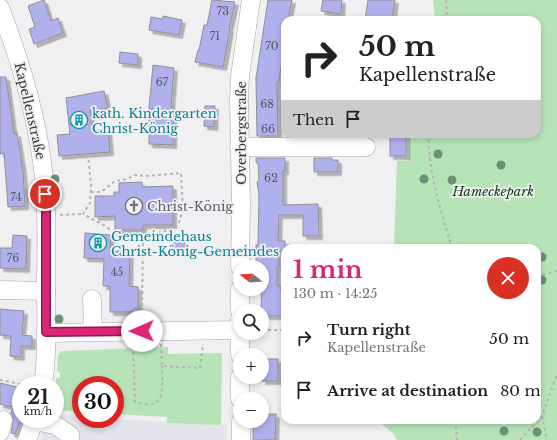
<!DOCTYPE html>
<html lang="en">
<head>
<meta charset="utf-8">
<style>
  body { margin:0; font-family:"Libre Baskerville",serif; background:#f6f6f6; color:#222; height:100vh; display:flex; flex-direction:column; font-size:15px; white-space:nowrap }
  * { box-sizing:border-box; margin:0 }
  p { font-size:13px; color:#767676 }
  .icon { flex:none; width:22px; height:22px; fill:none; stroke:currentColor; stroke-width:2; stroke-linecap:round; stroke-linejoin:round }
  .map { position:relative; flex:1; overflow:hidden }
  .drawer { position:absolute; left:281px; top:244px; width:260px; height:180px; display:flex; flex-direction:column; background:#fff; border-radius:12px; box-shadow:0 2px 6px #0003 }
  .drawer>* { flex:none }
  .banner { position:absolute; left:281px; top:16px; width:260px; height:122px; border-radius:12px; box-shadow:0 2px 6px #0003; background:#fff; color:#222; overflow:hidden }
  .needle { width:26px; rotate:287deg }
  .controls { position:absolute; left:233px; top:260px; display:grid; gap:8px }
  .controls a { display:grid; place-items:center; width:36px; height:36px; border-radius:50%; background:#fff; box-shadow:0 2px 6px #0003; font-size:20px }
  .speed { position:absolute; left:12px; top:376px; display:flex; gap:8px; font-size:20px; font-weight:700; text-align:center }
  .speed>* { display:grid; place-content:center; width:52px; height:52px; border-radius:50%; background:#fff; box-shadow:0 2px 6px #0003; line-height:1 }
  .speed small { font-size:10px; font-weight:400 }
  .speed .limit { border:6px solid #d22; background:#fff; color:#111 }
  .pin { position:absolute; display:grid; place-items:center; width:34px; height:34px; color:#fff; margin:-17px; border:2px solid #fff; border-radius:50%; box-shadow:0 1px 4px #0007 }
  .me { position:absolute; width:44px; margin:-22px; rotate:269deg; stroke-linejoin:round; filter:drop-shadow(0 0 3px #0008) }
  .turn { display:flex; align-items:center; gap:14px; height:84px; padding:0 12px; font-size:18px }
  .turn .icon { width:52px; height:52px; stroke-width:2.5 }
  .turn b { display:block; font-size:28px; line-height:34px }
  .then { display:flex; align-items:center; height:38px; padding:0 12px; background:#0003; gap:8px; font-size:15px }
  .round { display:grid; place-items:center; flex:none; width:42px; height:42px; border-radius:21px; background:#f6f6f6 }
  .summary { display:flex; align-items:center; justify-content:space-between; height:68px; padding:0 12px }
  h1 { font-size:24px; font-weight:700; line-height:30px; color:#db2777 }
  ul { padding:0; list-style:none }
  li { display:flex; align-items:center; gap:12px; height:52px; padding:0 12px }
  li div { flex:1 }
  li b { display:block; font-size:15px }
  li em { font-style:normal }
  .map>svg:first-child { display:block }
</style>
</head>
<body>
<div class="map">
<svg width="557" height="440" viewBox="0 0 557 440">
  <defs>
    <filter id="shadow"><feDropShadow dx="3.5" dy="3.5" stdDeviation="0" flood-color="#0004"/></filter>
  </defs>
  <rect width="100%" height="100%" fill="#f0f0f3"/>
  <path fill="#e4e4ed" d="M56 415 81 416V419H115L227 425 226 440H41L45 425 55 423Z"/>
  <g fill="#b6e4b7">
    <path d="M433 0H557V440H397L394 434 377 420H537V248H394L397 161H409V134H537V20H435Z"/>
    <path d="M168 347V354L222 353 221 425 167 423V417L115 414V385H81V412L55 410 56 378H60V372L57 371 58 356 61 351Z"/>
  </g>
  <g fill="#b0b0ed" stroke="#909093" filter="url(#shadow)">
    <path d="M44 0 51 21 58 18 63 33 34 44 29 29 35 27 28 6Z"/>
    <path d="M212 0 235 2 229 29H230L223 67 195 62 198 50H199L204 25H207Z"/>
    <path d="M268 0H292L288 20H285V37L279 82H277L278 136H257L256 78Z"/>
    <path d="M323 0H342L341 14 321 11Z"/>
    <path d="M368 0H395L392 20H365Z"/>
    <path d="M163 16 182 20 179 35 149 30 151 17 163 19Z"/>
    <path d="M120 52 138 54V65L119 63Z"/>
    <path d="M153 65 174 68 171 107H174L173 145 149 144V107Z"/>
    <path d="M0 77H6L14 134 17 133 23 171 25 206 8 207 4 153 0 154Z"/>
    <path d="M104 91 108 108 90 111 92 131 108 129 110 152 59 156 57 135 70 134 66 98Z"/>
    <path d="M205 106H215L214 127 204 126Z"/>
    <rect x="390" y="134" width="16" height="22"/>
    <path d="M256 158H285V171H283V205L318 204 319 236H303V215H279L278 241H285V251H279V267H277V286H281V291H285V316H262V311H261L262 267H256V245H258L259 195 257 182 259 180 258 164 256 162Z"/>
    <path d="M314 158H332V160H338V172H314Z"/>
    <path d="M142 182V187L173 186V225H143V230H115V216L95 217V196H114V192H119V183Z"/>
    <path d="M85 233 111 235 110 251H130L129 286 138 287V312H110V286H103L104 259 84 258Z"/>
    <path d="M13 235 27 236 26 269 0 268V248H12Z"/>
    <rect x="172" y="241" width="13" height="11"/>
    <path d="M0 309 24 311 22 335 32 336V346H21V357L10 356 11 336 0 335Z"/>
    <rect x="262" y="359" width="16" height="22"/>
    <path d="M0 383 21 388V403L18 418 21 419 15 434 11 433 13 422V418L11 413 13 407 0 404Z"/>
    <path d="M262 414H276L275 440H253V421H262Z"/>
  </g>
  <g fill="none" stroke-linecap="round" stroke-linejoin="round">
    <defs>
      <g id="minor">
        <path d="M0 8C21 62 38 120 44 178 48 215 46 251 46 288 46 320 48 353 43 385"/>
        <path d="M239 147H366"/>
        <path d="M240 267 241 205 239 99 240 76 251 0"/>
        <path d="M0 290 46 291"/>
        <path d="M92 299 93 331"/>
        <path d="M240 311V289"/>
        <path d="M240 319V355"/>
        <path d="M46 333 240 330"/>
        <path d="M240 377V399"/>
        <path d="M34 421 55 425 70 435V440"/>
        <path d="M241 421V440"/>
        <path d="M0 432 3 420"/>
        <path d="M27 440 35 419"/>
      </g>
    </defs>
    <use href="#minor" stroke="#a5a5a8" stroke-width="19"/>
    <g stroke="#b4b4b6" stroke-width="2" stroke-dasharray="3 3" stroke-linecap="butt">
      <path d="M446 0 447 20"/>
      <path d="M429 134C427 168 442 215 452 248"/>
      <path d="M88 154 91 186 90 203 83 214 105 226 118 236 143 237 175 228C182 221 179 213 186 207L226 206"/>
      <path d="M91 192H101L115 181 127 179 135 175 145 176 181 173 183 210"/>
      <path d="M60 215 83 214"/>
      <path d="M537 276 557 271"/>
      <path d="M142 318 143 237"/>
      <path d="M262 330H285"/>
      <path d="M161 344 162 366 200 368 203 344"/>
      <path d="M133 346 135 402C167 412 162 389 162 366"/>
      <path d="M0 380 25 385"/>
      <path d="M542 416 547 440"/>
      <path d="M455 420 457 440"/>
      <path d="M520 440 542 416 557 374"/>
    </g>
    <use href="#minor" stroke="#fff" stroke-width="18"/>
  </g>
  <g fill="#708f77">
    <circle cx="438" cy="154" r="4.5"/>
    <circle cx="501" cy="165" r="4.5"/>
    <circle cx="55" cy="179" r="4.5"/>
    <circle cx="424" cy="179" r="4.5"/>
    <circle cx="452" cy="180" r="4.5"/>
    <circle cx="56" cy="194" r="4.5"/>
    <circle cx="542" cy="257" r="4.5"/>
    <circle cx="542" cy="280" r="4.5"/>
    <circle cx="59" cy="319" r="4.5"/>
    <circle cx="504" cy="431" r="4.5"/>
    <circle cx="537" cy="432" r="4.5"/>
  </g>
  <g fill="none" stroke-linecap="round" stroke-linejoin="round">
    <defs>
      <path id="route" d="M45 194 46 210V332L142 331"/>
    </defs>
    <use href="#route" stroke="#8e194d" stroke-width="10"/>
    <use href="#route" stroke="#db2777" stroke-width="7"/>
  </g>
  <defs>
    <symbol id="building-ring" viewBox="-11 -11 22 22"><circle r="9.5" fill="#f0f0f3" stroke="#0f9aa8" stroke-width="1.5"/><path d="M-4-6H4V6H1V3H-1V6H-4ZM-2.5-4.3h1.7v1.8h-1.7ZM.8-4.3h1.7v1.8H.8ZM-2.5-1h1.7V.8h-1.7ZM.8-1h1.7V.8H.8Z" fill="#0f9aa8"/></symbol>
    <symbol id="church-ring" viewBox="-11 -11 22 22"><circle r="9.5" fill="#f0f0f3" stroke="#6b7280" stroke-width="1.5"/><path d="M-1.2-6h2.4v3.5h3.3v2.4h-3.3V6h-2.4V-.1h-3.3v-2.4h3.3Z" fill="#6b7280"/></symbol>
  </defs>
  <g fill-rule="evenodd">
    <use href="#building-ring" x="69" y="110" width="20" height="20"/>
    <use href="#church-ring" x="124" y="196" width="20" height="20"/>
    <use href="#building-ring" x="88" y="233" width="20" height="20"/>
  </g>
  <g text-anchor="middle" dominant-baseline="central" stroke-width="3.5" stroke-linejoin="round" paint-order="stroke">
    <g font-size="11" fill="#575767">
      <text x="223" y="11">73</text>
      <text x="215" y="36">71</text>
      <text x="272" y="46">70</text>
      <text x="162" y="82">67</text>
      <text x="267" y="104">68</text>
      <text x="268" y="129">66</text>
      <text x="271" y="178">62</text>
      <text x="16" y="197">74</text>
      <text x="13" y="258">76</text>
      <text x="117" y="272">45</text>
    </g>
    <g font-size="13" fill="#39393a" stroke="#f0f0f3">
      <text transform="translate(30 111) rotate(77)">Kapellenstraße</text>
      <text transform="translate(241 133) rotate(-90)">Overbergstraße</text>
    </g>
    <g font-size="13" fill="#0d838f" stroke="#f0f0f3" text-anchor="start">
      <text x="92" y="113">kath. Kindergarten<tspan x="92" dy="15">Christ-König</tspan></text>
      <text x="111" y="236">Gemeindehaus<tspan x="111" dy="15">Christ-König-Gemeindes</tspan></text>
    </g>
    <g font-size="13" font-style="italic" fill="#083f11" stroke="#f0f0f3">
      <text x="493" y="191">Hameckepark</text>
    </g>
    <g font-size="13" fill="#5b616d" stroke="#f0f0f3" text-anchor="start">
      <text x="147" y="206">Christ-König</text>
    </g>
  </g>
</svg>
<div class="controls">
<a><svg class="needle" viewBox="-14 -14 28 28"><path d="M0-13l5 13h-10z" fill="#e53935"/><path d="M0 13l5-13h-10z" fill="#767676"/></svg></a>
<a><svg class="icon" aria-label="search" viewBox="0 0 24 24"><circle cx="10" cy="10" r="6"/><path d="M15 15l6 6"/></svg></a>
<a>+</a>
<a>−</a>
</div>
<div class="speed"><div>21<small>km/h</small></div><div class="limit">30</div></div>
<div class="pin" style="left:45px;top:194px;background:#d93025"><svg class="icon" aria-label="arrive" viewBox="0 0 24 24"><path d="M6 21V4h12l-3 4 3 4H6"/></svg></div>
<svg class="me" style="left:142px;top:331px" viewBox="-20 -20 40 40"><circle r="19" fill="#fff"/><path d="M0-13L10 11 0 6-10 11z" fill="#db2777"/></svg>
<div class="banner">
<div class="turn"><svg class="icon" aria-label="right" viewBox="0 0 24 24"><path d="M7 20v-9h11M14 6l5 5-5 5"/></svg><div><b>50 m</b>Kapellenstraße</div></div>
<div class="then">Then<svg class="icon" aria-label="arrive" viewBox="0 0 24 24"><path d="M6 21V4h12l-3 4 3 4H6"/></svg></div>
</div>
<section class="drawer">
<div class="summary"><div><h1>1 min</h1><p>130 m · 14:25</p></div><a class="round" style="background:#d93025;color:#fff"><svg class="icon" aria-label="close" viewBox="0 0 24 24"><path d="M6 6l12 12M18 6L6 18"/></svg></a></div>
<ul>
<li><svg class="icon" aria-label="right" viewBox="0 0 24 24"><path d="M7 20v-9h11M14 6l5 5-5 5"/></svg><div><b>Turn right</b><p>Kapellenstraße</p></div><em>50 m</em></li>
<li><svg class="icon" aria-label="arrive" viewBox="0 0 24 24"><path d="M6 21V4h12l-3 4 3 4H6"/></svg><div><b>Arrive at destination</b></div><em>80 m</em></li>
</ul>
</section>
</div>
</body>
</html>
